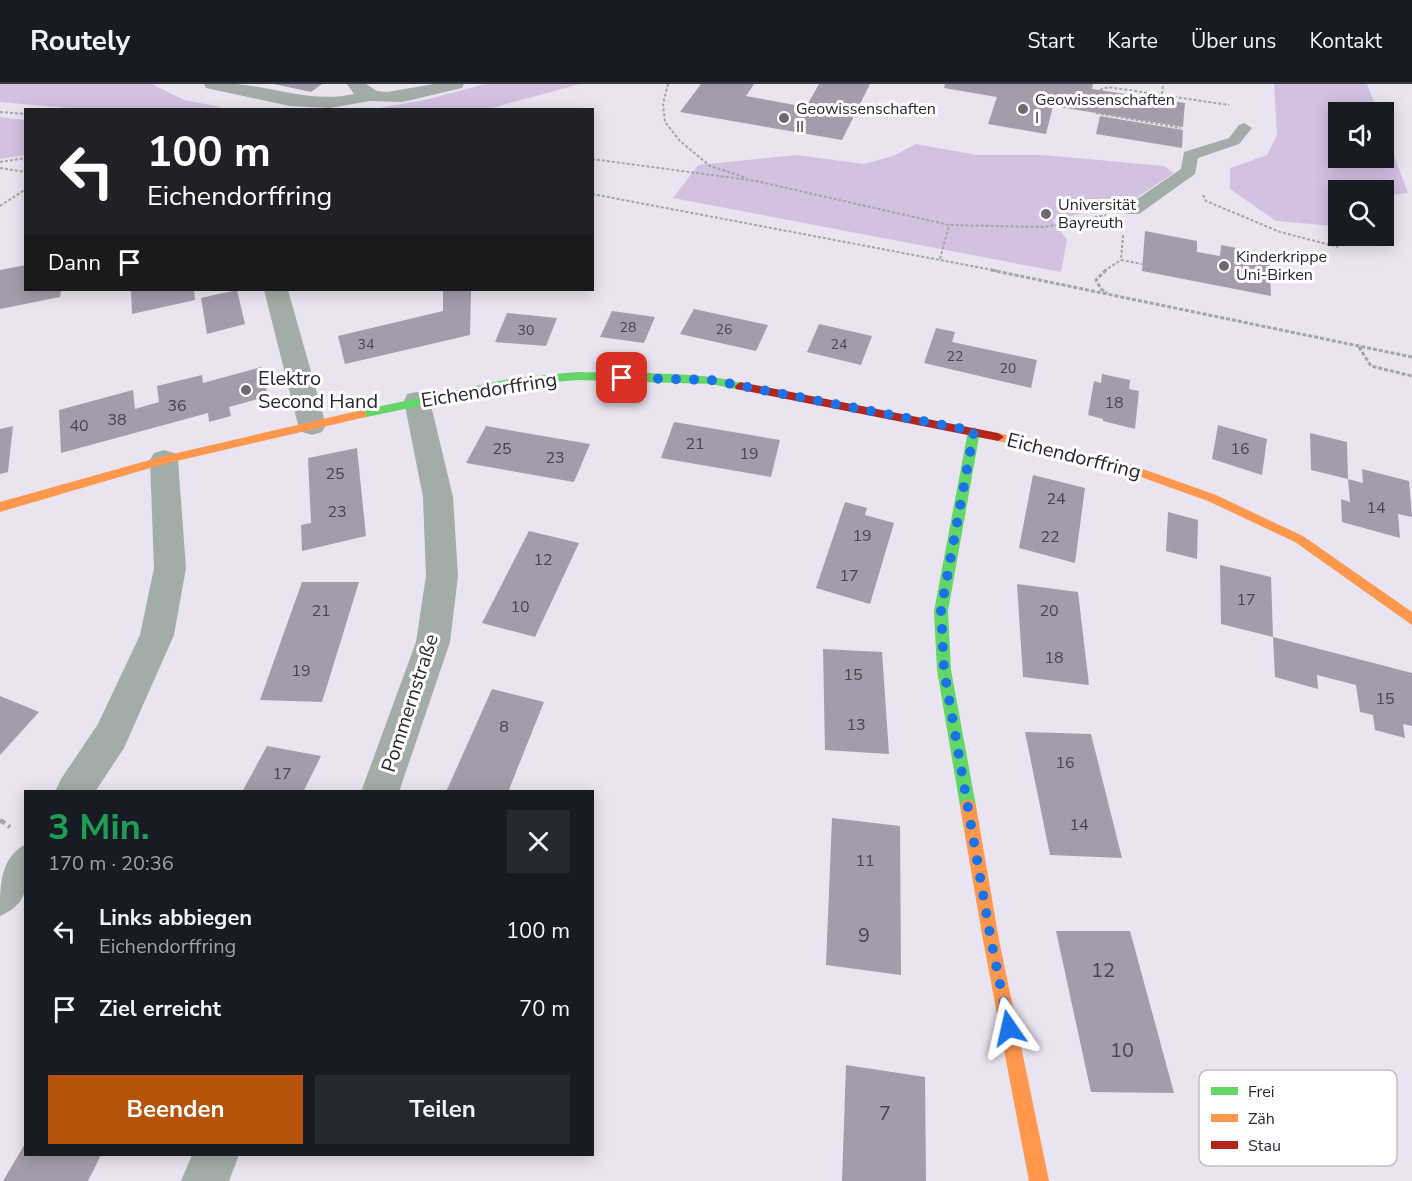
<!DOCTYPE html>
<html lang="de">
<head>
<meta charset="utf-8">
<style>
  body { margin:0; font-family:"Nunito Sans",sans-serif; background:#242831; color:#f1f3f6; height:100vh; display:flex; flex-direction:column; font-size:22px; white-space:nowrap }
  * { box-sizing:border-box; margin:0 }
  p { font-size:20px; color:#9ea1a6 }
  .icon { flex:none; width:33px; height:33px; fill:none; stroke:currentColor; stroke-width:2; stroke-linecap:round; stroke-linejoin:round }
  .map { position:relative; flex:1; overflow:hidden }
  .details { position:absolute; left:24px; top:706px; width:570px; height:366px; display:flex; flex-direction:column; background:#171b24; border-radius:0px; box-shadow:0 3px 15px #0003 }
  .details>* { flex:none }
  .hud { position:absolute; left:24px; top:24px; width:570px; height:183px; border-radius:0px; box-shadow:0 3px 15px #0003; background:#202124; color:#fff; overflow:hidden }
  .controls { position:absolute; left:1328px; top:18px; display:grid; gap:12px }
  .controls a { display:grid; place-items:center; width:66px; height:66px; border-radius:0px; background:#171b24; box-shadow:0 3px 15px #0003; font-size:30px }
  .pin { position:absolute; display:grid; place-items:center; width:51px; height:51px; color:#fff; margin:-26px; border-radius:12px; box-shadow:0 3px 9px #0006 }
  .me { position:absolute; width:66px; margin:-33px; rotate:349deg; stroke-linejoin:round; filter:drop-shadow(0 0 4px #0008) }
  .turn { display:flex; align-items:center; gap:21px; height:126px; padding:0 24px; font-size:27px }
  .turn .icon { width:78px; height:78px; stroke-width:2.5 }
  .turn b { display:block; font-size:42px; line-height:51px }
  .then { display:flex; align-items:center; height:57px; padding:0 24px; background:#0003; gap:12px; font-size:22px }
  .round { display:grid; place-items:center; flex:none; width:63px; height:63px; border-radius:0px; background:#242831 }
  .overview { display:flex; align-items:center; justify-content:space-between; height:102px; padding:0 24px }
  h1 { font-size:36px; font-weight:700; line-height:45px; color:#1e9e55 }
  .cta { display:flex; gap:12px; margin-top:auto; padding:12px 24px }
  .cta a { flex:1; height:69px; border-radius:0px; background:#b45309; color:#fff; font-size:24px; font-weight:700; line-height:69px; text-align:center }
  .cta a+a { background:#242831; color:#f1f3f6 }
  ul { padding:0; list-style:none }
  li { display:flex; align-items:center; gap:18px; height:78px; padding:0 24px }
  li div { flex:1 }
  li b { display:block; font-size:22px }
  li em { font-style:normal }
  header { display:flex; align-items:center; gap:36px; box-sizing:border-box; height:84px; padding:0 30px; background:#171b24; border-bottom:2px solid #363941 }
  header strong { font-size:28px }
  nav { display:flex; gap:33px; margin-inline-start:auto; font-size:21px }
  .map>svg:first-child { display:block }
</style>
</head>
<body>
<header>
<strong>Routely</strong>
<nav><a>Start</a><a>Karte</a><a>Über uns</a><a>Kontakt</a></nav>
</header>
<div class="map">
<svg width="1412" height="1097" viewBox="0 0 1412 1097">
  <rect width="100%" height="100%" fill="#eae4f0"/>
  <g fill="#d3c1e2">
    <path d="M0 0H152L184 16 220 23 219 26H90L0 18Z"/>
    <path d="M485 0H580L488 25H373L425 16Z"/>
    <path d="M1274 0H1367L1378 28H1338V74H1383V43L1408 109 1383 112V106H1338V117L1330 118 1334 142 1276 137 1230 105V84L1267 71 1277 51Z"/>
    <path d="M0 33 25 36V71L0 75Z"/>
    <path d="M916 60 977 71H1044L1164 82 1174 89 1130 118 1053 136 1067 156 1061 188 673 114 698 81 796 71 864 80 893 72Z"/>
  </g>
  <g fill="#a49caa">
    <path d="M274 0H322L311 8Z"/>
    <path d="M701 0H754L746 12 806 23 819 0H870L842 56 680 28Z"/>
    <path d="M945 0H1093L1092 5 1185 19 1183 43 1053 22 1046 50 988 40 997 13 944 4Z"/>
    <path d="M1100 32 1183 46 1182 64 1096 50Z"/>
    <path d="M1145 147 1197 157V168L1220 172 1221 161 1269 170 1271 212 1142 187Z"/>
    <path d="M26 181V206H61L60 213 0 225V186Z"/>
    <path d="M131 206H194L195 216 132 230Z"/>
    <path d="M237 206 245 240 207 250 201 214Z"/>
    <path d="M443 206H471L470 251 345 280 338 252 443 227Z"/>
    <path d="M694 225 768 241 756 267 680 250Z"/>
    <path d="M612 227 655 233 644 259 600 253Z"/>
    <path d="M507 229 557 234 546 262 495 258Z"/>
    <path d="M819 240 872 252 861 281 807 268Z"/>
    <path d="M936 244 955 248 952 258 1037 276 1031 304 924 279Z"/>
    <path d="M261 283 268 312 229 323 231 332 209 338 208 329 61 369 59 326 133 306 135 325 159 318 157 302 202 291 203 299Z"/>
    <path d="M1102 290 1130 296 1129 305 1139 307 1135 345 1103 337V335L1088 331 1094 297 1101 299Z"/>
    <path d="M674 338 780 356 771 393 661 374Z"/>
    <path d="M1218 341 1267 355 1262 391 1212 375Z"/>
    <path d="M13 342 8 388 0 390V345Z"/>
    <path d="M486 342 537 351 590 360 574 398 466 379Z"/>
    <path d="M1310 349 1347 358 1348 395 1311 386Z"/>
    <path d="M357 364 366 452 302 467 301 441 311 439 308 374Z"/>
    <path d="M1362 385 1409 397 1412 433 1398 430 1400 454 1342 438 1341 415 1350 418 1348 395 1363 399Z"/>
    <path d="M1033 391 1085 404 1075 479 1019 464Z"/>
    <path d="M845 418 867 424 865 431 894 439 870 520 816 504Z"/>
    <path d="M1168 428 1198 436 1197 475 1166 467Z"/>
    <path d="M529 447 579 459 535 553 482 539Z"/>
    <path d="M1220 481 1271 493 1273 553 1221 540Z"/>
    <path d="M302 498H359L322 618 260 616Z"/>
    <path d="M1017 500 1078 508 1089 601 1023 593Z"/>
    <path d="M1273 553 1412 589V642L1403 640 1405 654 1375 646 1373 631 1360 628 1356 601 1317 591 1318 605 1275 593Z"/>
    <path d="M823 565 882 568 889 670 825 666Z"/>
    <path d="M492 605 544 618 508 708H446Z"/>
    <path d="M0 612 39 628 0 671Z"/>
    <path d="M1025 648 1091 650 1122 774 1050 771Z"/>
    <path d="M267 662 321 672 303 708H242Z"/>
    <path d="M832 734 900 742 901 891 826 881Z"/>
    <path d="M1056 847H1130L1174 1009 1091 1008Z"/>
    <path d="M846 981 925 993 926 1097H842Z"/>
    <path d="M26 1058V1071H101L88 1097H3Z"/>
  </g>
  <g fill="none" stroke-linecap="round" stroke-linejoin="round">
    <g stroke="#a1a7a5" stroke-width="2" stroke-dasharray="3 2" stroke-linecap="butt">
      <path d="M668 0 663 20 665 38 680 57 710 82 747 94"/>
      <path d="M1100 6 1108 3 1229 21"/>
      <path d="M1162 10 1163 0"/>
      <path d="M0 28 26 30"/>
      <path d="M1096 29 1181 44"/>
      <path d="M592 75 756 97 949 141 1045 143 1106 131"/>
      <path d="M0 78 26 74"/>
      <path d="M0 84 26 88"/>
      <path d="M592 110 998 187"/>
      <path d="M1203 111 1206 117 1280 148 1338 163"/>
      <path d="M0 122 26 105"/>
      <path d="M1123 151 1121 176 1142 180"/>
      <path d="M940 175 949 141"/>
      <path d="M1104 187 1121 176"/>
    </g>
    <g stroke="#a1a7a5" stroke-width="3" stroke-dasharray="4 2" stroke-linecap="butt">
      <path d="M991 186 1412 273"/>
      <path d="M1106 186 1096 196 1101 205 1107 209"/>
      <path d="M1359 263 1371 282 1412 292"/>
    </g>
    <path stroke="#a1a7a5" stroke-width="4.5" stroke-dasharray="6 4" stroke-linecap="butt" d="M0 736 10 743"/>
    <path fill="#a1ada6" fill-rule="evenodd" d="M1244 39 1252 44 1239 60 1198 74 1195 90 1139 130H1127L1125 126 1127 122 1181 85 1184 68 1229 54 1239 41Z"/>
    <g fill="#a1ada6" fill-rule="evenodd">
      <path d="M204 0C215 0 226 0 237 0 276 4 314 19 354 10L347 0H366L377 7 387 8 434 0H464L462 4 402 18 370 17 330 24 290 22 206 4Z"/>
      <path d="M264 206H288L326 341 322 348 312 351 302 348 298 341Z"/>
      <path d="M417 308 427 310 430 317 453 413 458 492 450 558 399 708H361L416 558 426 492 423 413 404 317 407 310Z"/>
      <path d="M164 366 174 369 178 376 186 484 174 551 124 664 95 708H55L61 695 98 640 140 551 154 484 150 376 154 369Z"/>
      <path d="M26 760C26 792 35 817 0 832 0 800 0 774 26 760Z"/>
      <path d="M192 1071H239L229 1097H181Z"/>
    </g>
    <g fill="#63d668" fill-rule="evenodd">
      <path d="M577 288C606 289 729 287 745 302L740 306 711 300 577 296 514 302 362 334 356 330 362 326 514 294Z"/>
      <path d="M974 343 980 347 948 527 951 586 976 722 973 727 968 729 963 727 960 722 937 586 934 527 968 347Z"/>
    </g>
    <g fill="#ff974d" fill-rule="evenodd">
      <path d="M362 326 366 327V333L164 380 0 428V418L164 372Z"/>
      <path d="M998 349 1126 379 1216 411 1303 452 1412 528V541L1295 458 1208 417 1124 387 994 356 992 353Z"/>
      <path d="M968 715 973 717 976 722 999 856 1049 1097H1029L983 856 960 722 963 717Z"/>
    </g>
    <path fill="#b3261e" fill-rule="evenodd" d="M740 298 998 349 1004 353 998 357 736 305 735 302Z"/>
  </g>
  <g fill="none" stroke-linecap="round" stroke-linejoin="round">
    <path stroke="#1a73e8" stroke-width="10" stroke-dasharray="0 18" d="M622 294 711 296 974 347 941 526 944 586 991 856 1009 944"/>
  </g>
  <g fill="#6e6873" stroke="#fff" stroke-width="2">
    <circle cx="1023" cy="25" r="6"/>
    <circle cx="784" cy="34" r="6"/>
    <circle cx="1046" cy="130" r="6"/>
    <circle cx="1224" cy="182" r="6"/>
    <circle cx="246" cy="306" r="6"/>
  </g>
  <g text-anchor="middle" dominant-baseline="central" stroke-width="6" stroke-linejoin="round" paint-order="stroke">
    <g font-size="14" fill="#49444e">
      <text x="628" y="243">28</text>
      <text x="724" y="245">26</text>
      <text x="526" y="246">30</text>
      <text x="366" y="260">34</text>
      <text x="839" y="260">24</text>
      <text x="955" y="272">22</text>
      <text x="1008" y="284">20</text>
    </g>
    <g font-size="16" fill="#2b262f" stroke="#fff" text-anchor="start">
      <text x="1035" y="16">Geowissenschaften<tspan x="1035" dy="18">I</tspan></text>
      <text x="796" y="25">Geowissenschaften<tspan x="796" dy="18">II</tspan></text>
      <text x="1058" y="121">Universität<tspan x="1058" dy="18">Bayreuth</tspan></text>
      <text x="1236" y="173">Kinderkrippe<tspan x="1236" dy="18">Uni-Birken</tspan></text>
    </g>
    <g font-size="16" fill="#49444e">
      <text x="1114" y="319">18</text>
      <text x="177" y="322">36</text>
      <text x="117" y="336">38</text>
      <text x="79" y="342">40</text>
      <text x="695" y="360">21</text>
      <text x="502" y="365">25</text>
      <text x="1240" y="365">16</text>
      <text x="749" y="370">19</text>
      <text x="555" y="374">23</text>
      <text x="335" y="390">25</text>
      <text x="1056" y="415">24</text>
      <text x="1376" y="424">14</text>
      <text x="337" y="428">23</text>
      <text x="862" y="452">19</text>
      <text x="1050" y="453">22</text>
      <text x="543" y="476">12</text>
      <text x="849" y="492">17</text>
      <text x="1246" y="516">17</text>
      <text x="520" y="523">10</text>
      <text x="321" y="527">21</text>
      <text x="1049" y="527">20</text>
      <text x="1054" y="574">18</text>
      <text x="301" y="587">19</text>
      <text x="853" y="591">15</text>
      <text x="1385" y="615">15</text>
      <text x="856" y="641">13</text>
      <text x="504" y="643">8</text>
      <text x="1065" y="679">16</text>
      <text x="282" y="690">17</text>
      <text x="1079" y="741">14</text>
      <text x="865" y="777">11</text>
    </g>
    <g font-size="20" fill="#2b262f" stroke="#fff" text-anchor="start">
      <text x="258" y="294">Elektro<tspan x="258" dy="23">Second Hand</tspan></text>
    </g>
    <g font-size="20" fill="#2b262f" stroke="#fff">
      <text transform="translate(489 306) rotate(-9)">Eichendorffring</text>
      <text transform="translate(1074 372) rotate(14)">Eichendorffring</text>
      <text transform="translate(410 619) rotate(-72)">Pommernstraße</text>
    </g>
    <g font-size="20" fill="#49444e">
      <text x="864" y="851">9</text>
      <text x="1103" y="886">12</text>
      <text x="1122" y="966">10</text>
      <text x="885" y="1029">7</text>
    </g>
  </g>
  <rect x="1199" y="986" width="198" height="96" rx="9" fill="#fff" stroke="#bfbec1" stroke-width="1.5"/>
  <rect x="1211" y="1003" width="27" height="8" fill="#63d668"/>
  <rect x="1211" y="1030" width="27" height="8" fill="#ff974d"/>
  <rect x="1211" y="1057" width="27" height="8" fill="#b3261e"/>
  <g font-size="16" fill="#2b262f">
    <text x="1248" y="1013">Frei</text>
    <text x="1248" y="1040">Zäh</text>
    <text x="1248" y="1067">Stau</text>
  </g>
</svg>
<div class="controls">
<a><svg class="icon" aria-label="sound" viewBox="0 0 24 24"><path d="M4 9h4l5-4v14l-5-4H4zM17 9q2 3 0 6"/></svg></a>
<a><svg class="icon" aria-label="search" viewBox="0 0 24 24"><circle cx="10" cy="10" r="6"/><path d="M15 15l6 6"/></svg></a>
</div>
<div class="pin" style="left:622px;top:294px;background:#d93025"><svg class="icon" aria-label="arrive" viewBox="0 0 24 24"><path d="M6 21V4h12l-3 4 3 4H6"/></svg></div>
<svg class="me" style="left:1009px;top:944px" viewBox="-20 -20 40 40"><path d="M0-17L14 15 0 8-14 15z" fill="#1a73e8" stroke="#fff" stroke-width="4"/></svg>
<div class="hud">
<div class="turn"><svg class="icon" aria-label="left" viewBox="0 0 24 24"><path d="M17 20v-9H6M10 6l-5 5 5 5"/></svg><div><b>100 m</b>Eichendorffring</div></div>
<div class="then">Dann<svg class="icon" aria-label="arrive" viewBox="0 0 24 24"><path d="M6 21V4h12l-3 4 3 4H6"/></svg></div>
</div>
<section class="details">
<div class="overview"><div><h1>3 Min.</h1><p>170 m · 20:36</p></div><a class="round"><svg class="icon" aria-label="close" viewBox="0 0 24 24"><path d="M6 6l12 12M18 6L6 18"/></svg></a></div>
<ul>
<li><svg class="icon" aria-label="left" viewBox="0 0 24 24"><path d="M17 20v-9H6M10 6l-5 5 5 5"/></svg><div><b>Links abbiegen</b><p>Eichendorffring</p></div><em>100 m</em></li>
<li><svg class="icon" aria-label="arrive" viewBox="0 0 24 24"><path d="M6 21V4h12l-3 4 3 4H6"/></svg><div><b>Ziel erreicht</b></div><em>70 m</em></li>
</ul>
<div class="cta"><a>Beenden</a><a>Teilen</a></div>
</section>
</div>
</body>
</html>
